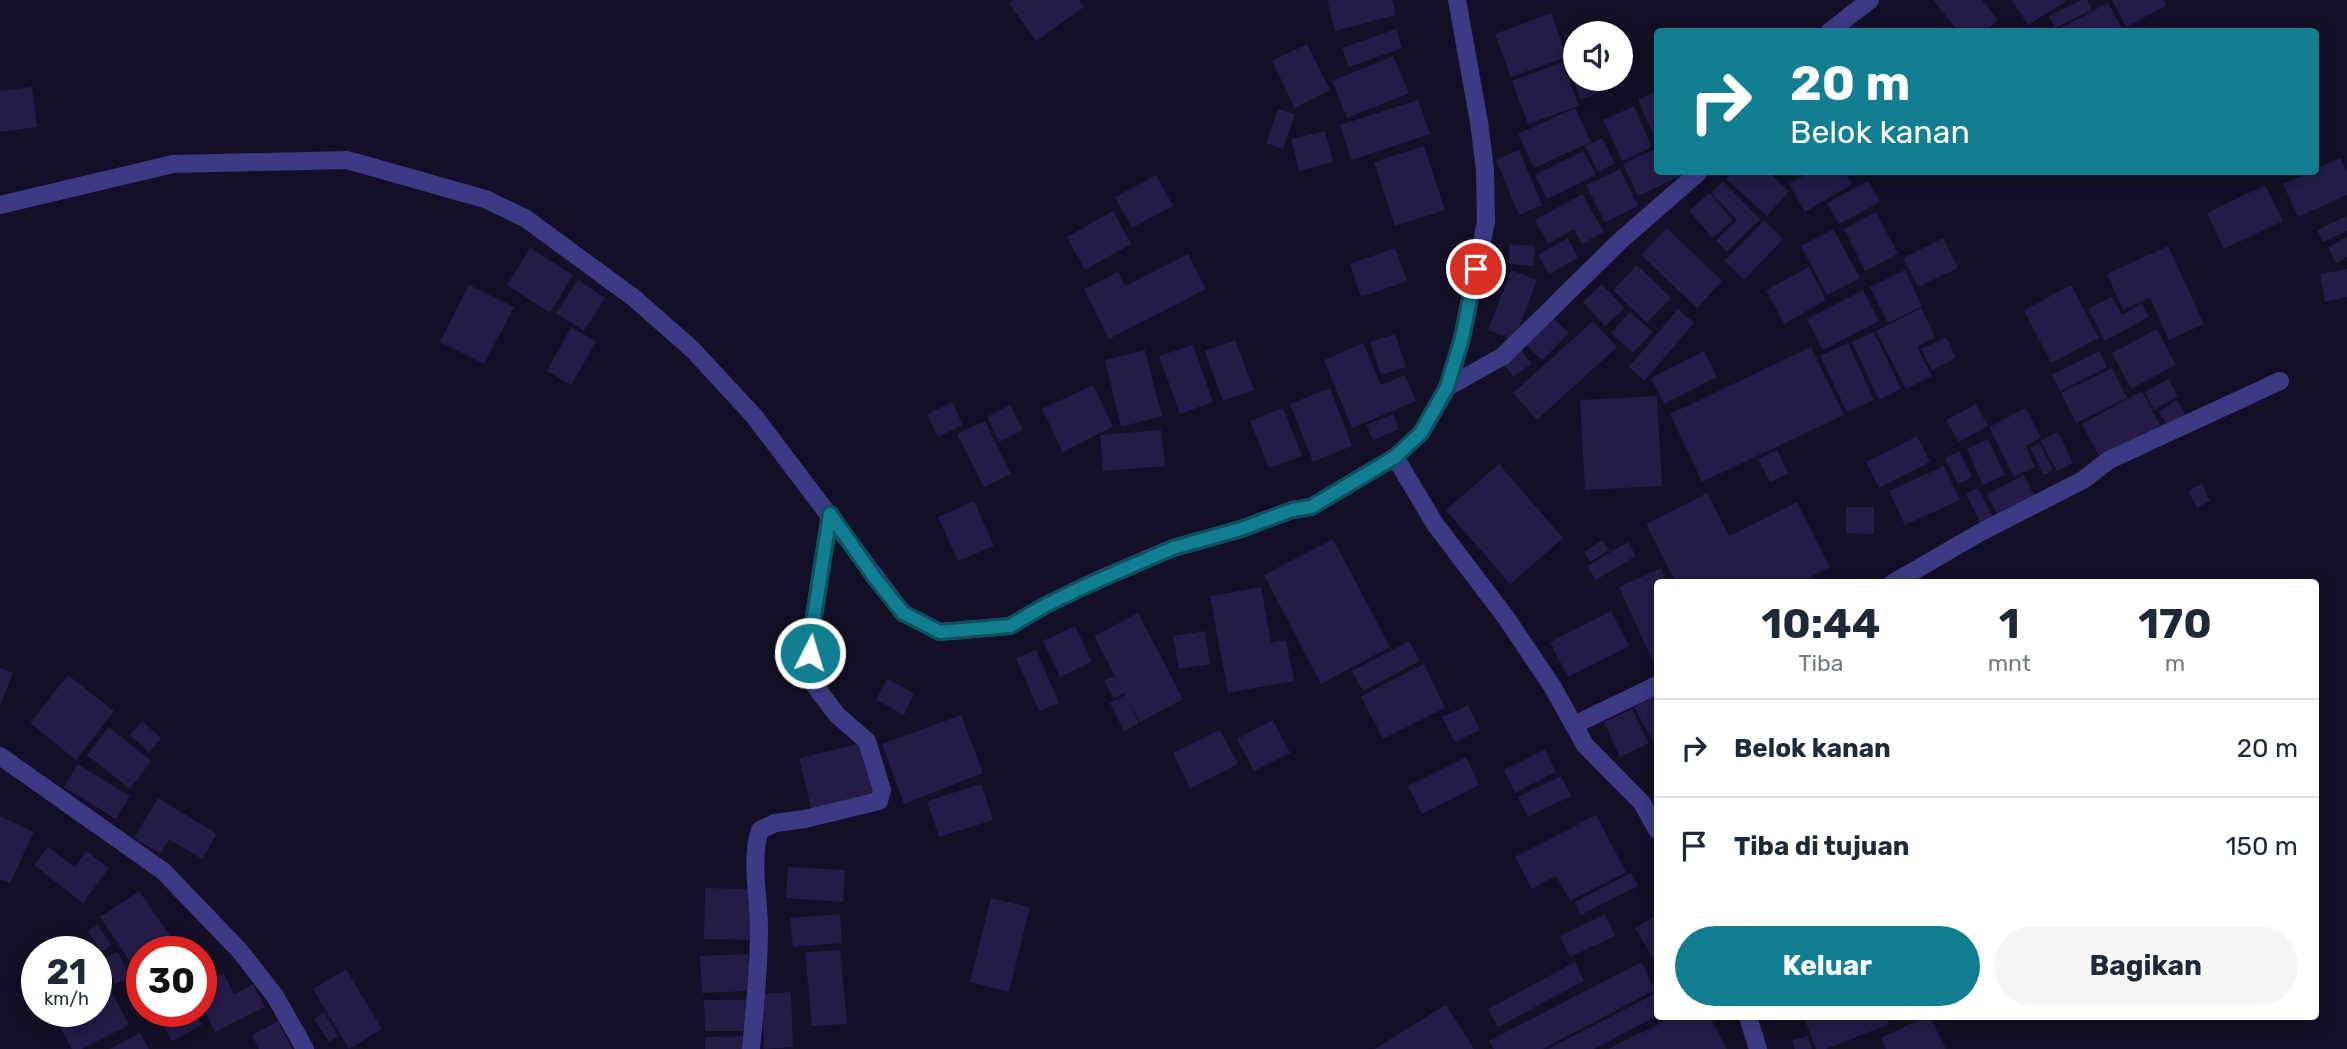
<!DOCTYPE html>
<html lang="id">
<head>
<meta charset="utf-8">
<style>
  body { margin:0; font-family:Rubik,sans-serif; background:#f6f6f7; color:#1f2937; height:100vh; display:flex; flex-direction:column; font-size:26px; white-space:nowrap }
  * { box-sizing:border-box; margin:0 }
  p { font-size:23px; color:#747a83 }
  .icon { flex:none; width:38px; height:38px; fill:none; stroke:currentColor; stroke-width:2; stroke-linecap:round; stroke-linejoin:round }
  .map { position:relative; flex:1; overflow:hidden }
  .drawer { position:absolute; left:1654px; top:579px; width:665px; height:441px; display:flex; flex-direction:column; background:#fff; border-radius:7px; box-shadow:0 4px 18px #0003 }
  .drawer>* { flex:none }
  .guide { position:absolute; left:1654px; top:28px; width:665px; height:147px; border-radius:7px; box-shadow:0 4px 18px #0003; background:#117e91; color:#fff; overflow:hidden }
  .controls { position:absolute; left:1563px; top:21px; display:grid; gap:14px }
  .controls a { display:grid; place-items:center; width:70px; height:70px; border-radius:50%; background:#fff; box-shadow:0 4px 18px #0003; font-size:35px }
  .speed { position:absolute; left:21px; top:936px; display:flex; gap:14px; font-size:35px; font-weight:700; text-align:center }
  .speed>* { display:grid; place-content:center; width:91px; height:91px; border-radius:50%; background:#fff; box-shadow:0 4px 18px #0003; line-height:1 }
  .speed small { font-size:18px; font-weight:400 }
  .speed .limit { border:10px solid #d22; background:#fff; color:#111 }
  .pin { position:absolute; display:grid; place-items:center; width:60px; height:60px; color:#fff; margin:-30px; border:4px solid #fff; border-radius:50%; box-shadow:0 2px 7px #0007 }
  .me { position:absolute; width:77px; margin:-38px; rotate:5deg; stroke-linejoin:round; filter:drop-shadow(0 0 5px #0008) }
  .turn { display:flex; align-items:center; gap:24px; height:147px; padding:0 21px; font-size:32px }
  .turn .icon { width:91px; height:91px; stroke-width:2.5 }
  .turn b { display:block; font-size:49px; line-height:60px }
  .eta { display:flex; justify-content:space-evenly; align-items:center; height:119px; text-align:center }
  .eta b { font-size:42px; font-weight:700; line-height:49px }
  .action { display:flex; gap:14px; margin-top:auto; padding:14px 21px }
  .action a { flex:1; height:80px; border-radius:42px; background:#117e91; color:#fff; font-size:28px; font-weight:700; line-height:80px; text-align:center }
  .action a+a { background:#f6f6f7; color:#1f2937 }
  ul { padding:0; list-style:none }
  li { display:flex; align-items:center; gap:21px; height:98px; padding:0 21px; border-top:2px solid #e0e1e3 }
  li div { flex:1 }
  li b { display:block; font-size:26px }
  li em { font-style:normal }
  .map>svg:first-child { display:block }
</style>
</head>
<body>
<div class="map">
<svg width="2347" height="1049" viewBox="0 0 2347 1049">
  <rect width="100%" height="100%" fill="#130f26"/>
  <g fill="#241b47">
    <path d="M1013 0H1079L1084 7 1036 41 1009 3Z"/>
    <path d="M1327 0H1392L1396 15 1335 31Z"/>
    <path d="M1933 0H1982L1998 20 1984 32H1959Z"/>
    <path d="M2012 0H2068L2028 25Z"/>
    <path d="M2081 0H2087L2092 10 2055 28 2049 16Z"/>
    <path d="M2112 0H2163L2166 6 2126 27Z"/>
    <path d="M2108 3 2124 32H2053Z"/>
    <path d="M1551 13 1567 57 1511 77 1495 34Z"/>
    <path d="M1396 29 1402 48 1349 67 1342 48Z"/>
    <path d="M1307 44 1330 90 1295 108 1272 61Z"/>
    <path d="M1393 56 1409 93 1347 118 1332 81Z"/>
    <path d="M1575 57V79H1593L1598 93 1581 100 1566 61Z"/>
    <path d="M1562 62 1579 106 1528 124 1512 81Z"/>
    <path d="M1597 79H1613L1616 85 1602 91Z"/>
    <path d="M32 87 37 127 0 132V91Z"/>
    <path d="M1657 91V142L1638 100Z"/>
    <path d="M1418 100 1430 134 1351 160 1340 125Z"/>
    <path d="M1634 106 1652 147 1622 161 1603 120Z"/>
    <path d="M1575 108 1591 142 1534 168 1518 134Z"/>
    <path d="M1278 109 1295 114 1283 149 1266 143Z"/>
    <path d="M1325 131 1333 162 1299 171 1291 139Z"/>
    <path d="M1602 138 1615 163 1598 172 1585 146Z"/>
    <path d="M1424 146 1445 210 1395 226 1374 162Z"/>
    <path d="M1657 148V172H1689L1638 196 1623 164Z"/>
    <path d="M1519 150 1542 205 1519 215 1496 160Z"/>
    <path d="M1583 151 1596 175 1547 199 1535 175Z"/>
    <path d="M2340 158 2347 172V195L2298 217 2283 184 2310 172H2315V169Z"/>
    <path d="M1620 169 1638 206 1605 223 1586 185Z"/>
    <path d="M1733 172H1768L1789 191 1767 216 1726 179Z"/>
    <path d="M1810 172H1844L1852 184 1805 212 1789 184Z"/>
    <path d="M1156 175 1173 206 1132 228 1115 197Z"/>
    <path d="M1723 181 1760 219 1727 252 1716 240 1737 220 1711 193Z"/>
    <path d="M1868 181 1880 202 1839 224 1827 203Z"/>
    <path d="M2265 185 2283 221 2224 249 2207 213Z"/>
    <path d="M1709 193 1733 220 1713 238 1689 211Z"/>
    <path d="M1582 194 1604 232 1582 244 1574 229 1548 244 1535 220Z"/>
    <path d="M1113 211 1131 244 1085 270 1067 237Z"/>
    <path d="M1876 212 1898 254 1865 271 1844 229Z"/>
    <path d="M2347 216V231L2323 242 2317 230Z"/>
    <path d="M1764 220 1783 239 1744 280 1725 261Z"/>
    <path d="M1667 228 1722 281 1697 308 1641 255Z"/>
    <path d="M1833 229 1860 278 1827 295 1801 246Z"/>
    <path d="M2347 237V257L2336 263 2328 247Z"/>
    <path d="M1568 238 1578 258 1549 274 1538 255Z"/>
    <path d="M1943 238 1958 268 1918 287 1903 258Z"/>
    <path d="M1510 244 1535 246 1533 266 1508 264Z"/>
    <path d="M2168 246 2204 324 2169 340 2150 298 2123 310 2107 274Z"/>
    <path d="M530 248 573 275 550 313 507 285Z"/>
    <path d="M1395 248 1407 281 1361 297 1350 264Z"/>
    <path d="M1188 254 1206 289 1109 339 1084 289 1118 272 1125 286Z"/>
    <path d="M1637 265 1671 298 1647 323 1613 290Z"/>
    <path d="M1809 267 1826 300 1784 324 1766 290Z"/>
    <path d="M2347 269V297L2325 302 2320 274Z"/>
    <path d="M1511 270 1537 280 1514 340 1488 330Z"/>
    <path d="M1905 270 1922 306 1888 323 1870 287Z"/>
    <path d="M578 280 605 298 584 331 556 313Z"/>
    <path d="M1602 284 1624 308 1605 326 1583 302Z"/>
    <path d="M469 285 514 307 484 364 440 342Z"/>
    <path d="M2071 285 2099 338 2051 363 2024 310Z"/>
    <path d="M1863 290 1879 321 1823 350 1807 319Z"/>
    <path d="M2112 297 2122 315 2142 304 2149 317 2105 341 2088 309Z"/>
    <path d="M1921 308 1935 337 1917 347 1932 376 1906 389 1876 331Z"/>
    <path d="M1678 309 1694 323 1644 381 1629 367Z"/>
    <path d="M1630 312 1653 332 1633 353 1611 333Z"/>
    <path d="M1551 316 1569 333 1542 360 1524 343Z"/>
    <path d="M1593 321 1617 347 1537 420 1513 393Z"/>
    <path d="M571 327 596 342 571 385 547 371Z"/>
    <path d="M2157 329 2176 365 2131 389 2112 353Z"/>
    <path d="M1874 332 1901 389 1879 400 1852 342Z"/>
    <path d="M1395 334 1406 367 1381 375 1370 342Z"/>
    <path d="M1946 337 1956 358 1932 370 1921 349Z"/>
    <path d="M1235 340 1254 390 1223 401 1205 351Z"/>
    <path d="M1363 343 1381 385 1405 375 1416 401 1352 428 1324 360Z"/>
    <path d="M1848 343 1874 400 1847 412 1820 356Z"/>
    <path d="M1193 345 1213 402 1180 414 1159 356Z"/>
    <path d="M1811 347 1844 415 1702 482 1670 414Z"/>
    <path d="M1520 348 1531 364 1513 377 1502 361Z"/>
    <path d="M1145 350 1162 416 1121 427 1105 360Z"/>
    <path d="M1704 351 1717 377 1664 404 1651 378Z"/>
    <path d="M2099 351 2107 367 2060 391 2052 375Z"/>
    <path d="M2112 368 2127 398 2076 423 2061 393Z"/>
    <path d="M2168 379 2178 396 2154 410 2145 392Z"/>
    <path d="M1093 385 1113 427 1063 452 1042 409Z"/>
    <path d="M1330 388 1352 446 1313 462 1290 404Z"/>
    <path d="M2142 391 2161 427 2101 460 2082 424Z"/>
    <path d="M1657 396 1662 486 1585 490 1580 400Z"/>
    <path d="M2177 400 2185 414 2167 425 2159 412Z"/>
    <path d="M952 402 963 425 938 437 927 414Z"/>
    <path d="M1976 404 1988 426 1959 442 1946 420Z"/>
    <path d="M1010 405 1023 430 999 442 987 417Z"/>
    <path d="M1283 408 1302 456 1269 468 1250 421Z"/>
    <path d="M2026 408 2041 438 2026 446 2035 467 2014 477 1989 427Z"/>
    <path d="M1393 414 1399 429 1373 440 1366 425Z"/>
    <path d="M985 421 1011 474 984 487 957 434Z"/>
    <path d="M1161 430 1165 466 1103 471 1100 435Z"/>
    <path d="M2058 432 2073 463 2057 471 2041 441Z"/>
    <path d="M1917 436 1930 462 1879 488 1866 462Z"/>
    <path d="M1988 439 2005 475 1983 485 1967 449Z"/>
    <path d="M2040 444 2053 470 2044 475 2030 448Z"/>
    <path d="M1777 450 1788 473 1770 482 1758 459Z"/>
    <path d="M1959 451 1972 477 1958 484 1945 458Z"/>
    <path d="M1499 464 1563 538 1510 584 1446 510Z"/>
    <path d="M1944 466 1960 500 1905 525 1889 491Z"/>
    <path d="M2024 475 2034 495 1997 514 1987 494Z"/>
    <path d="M2202 484 2210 501 2197 508 2188 491Z"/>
    <path d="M1978 488 1993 517 1981 524 1966 494Z"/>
    <path d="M1707 493 1729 536 1797 502 1830 567 1799 583H1676L1646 524Z"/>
    <path d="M974 501 994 546 958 561 938 517Z"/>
    <path d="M1846 507H1874V534L1846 533Z"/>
    <path d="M1333 539 1390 647 1321 684 1264 575Z"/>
    <path d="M1602 540 1609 550 1590 562 1584 552Z"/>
    <path d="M1628 542 1636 556 1596 580 1587 566Z"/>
    <path d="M1661 568 1667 583H1657V665L1655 666 1619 587Z"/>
    <path d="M1261 587 1271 643 1286 640 1294 681 1228 693 1210 596Z"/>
    <path d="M1611 611 1629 646 1568 677 1550 642Z"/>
    <path d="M1138 613 1183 699 1140 722 1127 700 1139 723 1124 731 1110 703 1125 695 1124 693 1114 698 1104 681 1114 676 1123 691 1094 636Z"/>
    <path d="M1075 626 1092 662 1060 677 1043 641Z"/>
    <path d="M1205 631 1210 664 1179 669 1173 636Z"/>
    <path d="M1409 641 1420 661 1363 691 1352 671Z"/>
    <path d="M1036 650 1059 703 1039 711 1016 658Z"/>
    <path d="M1424 664 1445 708 1383 739 1361 696Z"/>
    <path d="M0 668 13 673 0 706Z"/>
    <path d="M68 675 114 711 76 760 30 723Z"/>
    <path d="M887 679 914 693 904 715 876 700Z"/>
    <path d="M1657 694V749L1634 707Z"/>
    <path d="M1468 705 1480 730 1455 742 1442 717Z"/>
    <path d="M1632 709 1649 743 1620 757 1604 722Z"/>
    <path d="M961 715 983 773 904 804 882 744Z"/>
    <path d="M1273 720 1290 753 1254 771 1237 739Z"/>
    <path d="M142 721 161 738 149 752 130 735Z"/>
    <path d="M109 727 151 761 130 789 87 755Z"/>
    <path d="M1220 730 1238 764 1190 788 1173 753Z"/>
    <path d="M863 743 877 796 812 812 799 758Z"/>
    <path d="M1545 749 1556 772 1515 793 1504 770Z"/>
    <path d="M1466 757 1479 785 1422 814 1408 786Z"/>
    <path d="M78 764 130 796 116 819 64 787Z"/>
    <path d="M1561 776 1571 796 1528 817 1518 797Z"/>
    <path d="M981 784 993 820 939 837 927 801Z"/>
    <path d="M158 798 217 834 202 859 169 839 160 854 134 838Z"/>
    <path d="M1596 815 1626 872 1570 901 1556 876 1532 889 1515 857Z"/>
    <path d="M0 816 34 832 10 883 0 879Z"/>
    <path d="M48 847 75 867 86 851 109 868 83 903 34 865Z"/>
    <path d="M788 867 845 870 843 902 786 898Z"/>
    <path d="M1631 873 1638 886 1581 915 1575 902Z"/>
    <path d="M705 888 752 889 751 940 704 939Z"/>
    <path d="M139 891 173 940 155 952H142V961L133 966 100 917Z"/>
    <path d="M991 898 1030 907 1009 992 970 982Z"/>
    <path d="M840 914 842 943 793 947 790 918Z"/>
    <path d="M1605 914 1615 936 1570 957 1560 936Z"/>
    <path d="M1657 915V965L1635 928Z"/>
    <path d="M98 925 111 945 101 952 88 931Z"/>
    <path d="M93 942 103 962 96 966V952H82L81 948Z"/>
    <path d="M840 950 847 1024 812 1026 805 952Z"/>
    <path d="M118 952 130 978 115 984 104 958Z"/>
    <path d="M748 954 750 991 702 993 700 956Z"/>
    <path d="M1575 962 1584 981 1498 1027 1488 1009Z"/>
    <path d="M1641 962 1655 990 1543 1049H1494L1489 1041Z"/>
    <path d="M142 964V973L136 977 132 972Z"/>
    <path d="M346 969 382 1029 349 1049 313 989Z"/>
    <path d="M223 973 234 994 253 984 265 1007 215 1032 201 1003V985Z"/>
    <path d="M109 987 129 1025 82 1049H72L54 1016 63 1012H96V994Z"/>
    <path d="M791 992 793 1047 764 1049 762 994Z"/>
    <path d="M1656 993 1657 1016 1594 1049H1548Z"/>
    <path d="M704 1000H749V1031H705Z"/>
    <path d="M1446 1005 1474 1049H1375L1392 1038Z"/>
    <path d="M156 1012H194L202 1025 172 1041Z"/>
    <path d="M324 1012 338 1036 329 1042 314 1019Z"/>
    <path d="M1673 1017H1710L1727 1049H1608Z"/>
    <path d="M1804 1017H1887L1889 1024 1826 1049H1816Z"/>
    <path d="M1925 1017H1930L1946 1049H1886L1881 1038Z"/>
    <path d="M278 1021 292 1049H259L252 1035Z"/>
    <path d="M140 1033 149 1049H110Z"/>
    <path d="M743 1036V1049H705V1037Z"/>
    <path d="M1808 1036 1812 1049H1795L1792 1040Z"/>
  </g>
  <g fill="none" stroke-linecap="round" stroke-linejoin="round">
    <g stroke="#3d3a85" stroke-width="18">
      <path d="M1829 32 1870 0"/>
      <path d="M1448 387 1503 356 1620 241 1699 172"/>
      <path d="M1395 457 1435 524 1507 619 1552 686 1585 745 1642 803 1657 830"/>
      <path d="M1893 583 1981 532 2083 480 2109 460 2280 381"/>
      <path d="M1574 725 1657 685"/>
      <path d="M0 756 163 871 240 951 275 996 305 1049"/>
      <path d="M1748 1017 1758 1049"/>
      <path d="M751 1049C755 1009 759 968 759 928 759 897 750 860 760 830L775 823 805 819 879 801 882 790 867 741 837 715 809 678 812 629 830 514"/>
    </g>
    <path stroke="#3d3a85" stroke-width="18" d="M0 205 173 164 347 160 485 199 525 218 634 298 692 349 754 416 903 613 940 632 1010 626 1046 605 1102 578 1173 548 1241 529 1292 510 1311 507 1395 457 1421 433 1448 387 1462 338 1486 222 1485 170 1479 122 1457 0"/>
  </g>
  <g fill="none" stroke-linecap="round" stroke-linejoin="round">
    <defs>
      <path id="route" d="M810 653 812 629 830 514 875 578 903 613 940 632 1010 626 1046 605 1083 587 1173 548 1241 529 1292 510 1311 507 1395 457 1421 433 1447 387 1462 338 1476 269"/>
    </defs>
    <use href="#route" stroke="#0b525e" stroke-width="18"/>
    <use href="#route" stroke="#117e91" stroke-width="12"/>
  </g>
</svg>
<div class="controls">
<a><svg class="icon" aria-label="sound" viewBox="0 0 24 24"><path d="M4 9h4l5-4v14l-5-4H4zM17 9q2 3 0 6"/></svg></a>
</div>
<div class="speed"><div>21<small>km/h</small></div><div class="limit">30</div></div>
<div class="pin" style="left:1476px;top:269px;background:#d93025"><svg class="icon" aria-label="arrive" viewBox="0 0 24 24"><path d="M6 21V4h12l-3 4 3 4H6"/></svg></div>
<svg class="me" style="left:810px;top:653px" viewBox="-20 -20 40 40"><circle r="17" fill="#117e91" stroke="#fff" stroke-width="3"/><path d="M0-11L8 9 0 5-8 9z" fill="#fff"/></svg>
<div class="guide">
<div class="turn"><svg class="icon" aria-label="right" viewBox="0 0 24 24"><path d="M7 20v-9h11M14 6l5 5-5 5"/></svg><div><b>20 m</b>Belok kanan</div></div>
</div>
<section class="drawer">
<div class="eta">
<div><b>10:44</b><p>Tiba</p></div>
<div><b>1</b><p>mnt</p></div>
<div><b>170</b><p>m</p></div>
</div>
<ul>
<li><svg class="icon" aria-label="right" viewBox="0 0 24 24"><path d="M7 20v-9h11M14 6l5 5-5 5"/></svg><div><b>Belok kanan</b></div><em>20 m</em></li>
<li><svg class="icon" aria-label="arrive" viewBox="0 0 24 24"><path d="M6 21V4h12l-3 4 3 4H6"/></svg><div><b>Tiba di tujuan</b></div><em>150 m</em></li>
</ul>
<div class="action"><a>Keluar</a><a>Bagikan</a></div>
</section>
</div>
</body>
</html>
